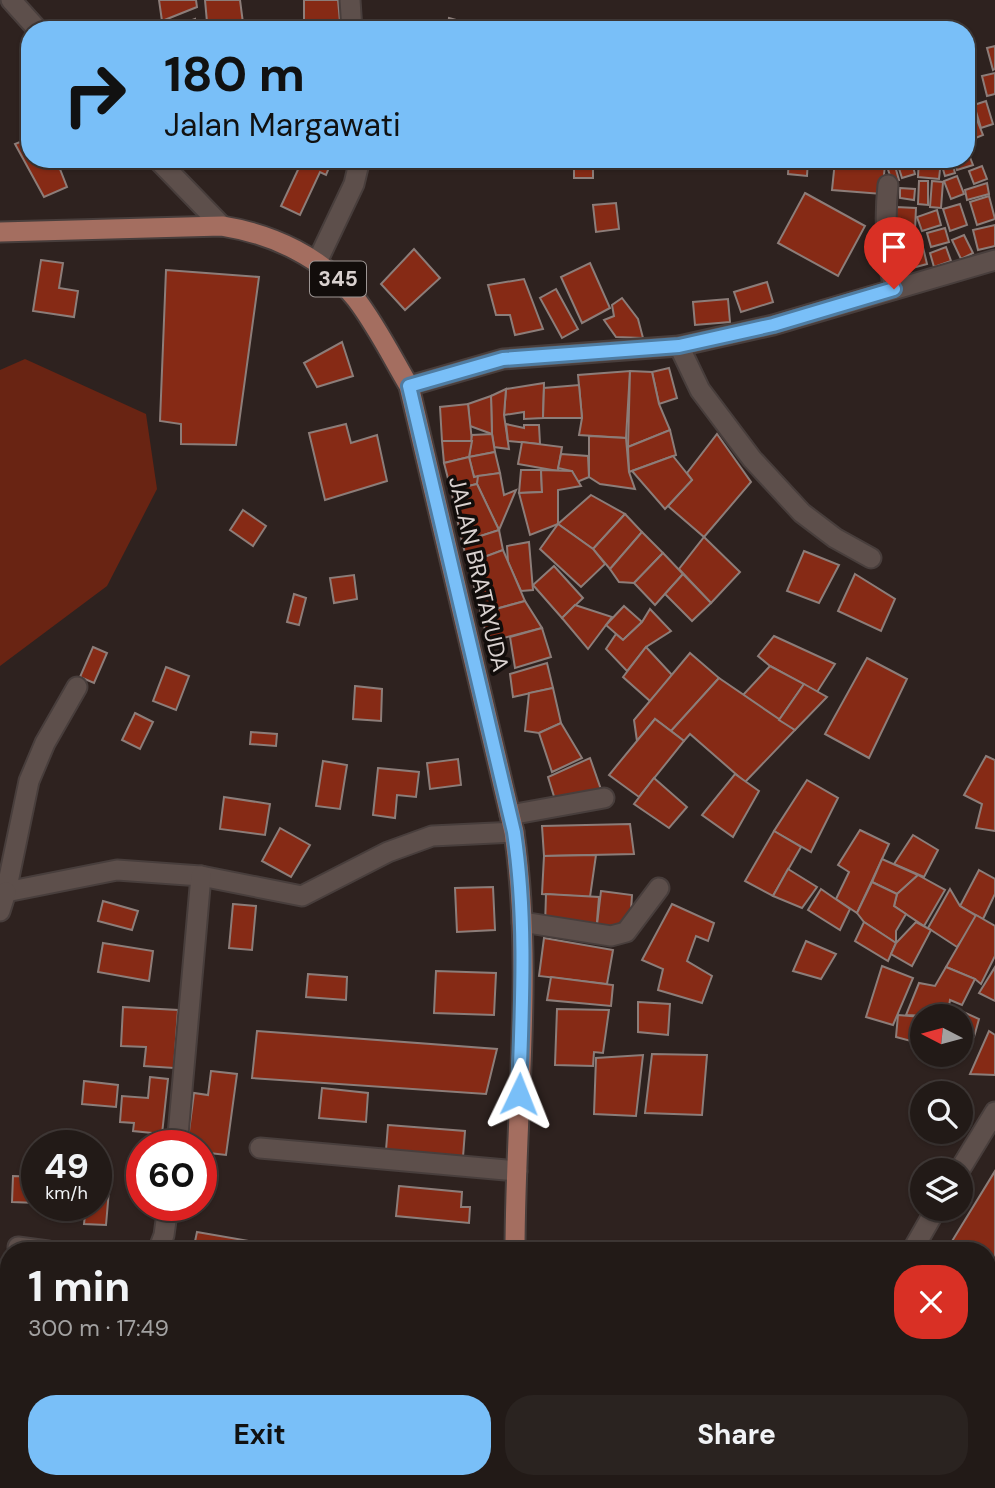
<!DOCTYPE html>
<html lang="en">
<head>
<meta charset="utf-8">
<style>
  body { margin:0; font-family:"DM Sans",sans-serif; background:#2a2320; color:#f1f3f6; height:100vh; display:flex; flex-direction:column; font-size:26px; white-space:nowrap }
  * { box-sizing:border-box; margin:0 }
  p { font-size:23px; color:#a2a1a1 }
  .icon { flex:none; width:38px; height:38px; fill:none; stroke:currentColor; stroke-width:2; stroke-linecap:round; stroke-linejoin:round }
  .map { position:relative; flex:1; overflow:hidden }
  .side { position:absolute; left:0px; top:1242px; width:996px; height:247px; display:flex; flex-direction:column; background:#221a17; border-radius:28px 28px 0 0; box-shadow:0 2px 5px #0004,0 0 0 2px #3f3836 }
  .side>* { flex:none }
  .guide { position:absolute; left:21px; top:21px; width:954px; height:147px; border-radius:28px; box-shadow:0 2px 5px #0004,0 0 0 2px #3f3836; background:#79bff8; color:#111; overflow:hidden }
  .needle { width:46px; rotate:276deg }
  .fabs { position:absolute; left:910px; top:1004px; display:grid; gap:14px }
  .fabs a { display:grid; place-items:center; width:63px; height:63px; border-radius:50%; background:#221a17; box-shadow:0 2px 5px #0004,0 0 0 2px #3f3836; font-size:35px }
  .speed { position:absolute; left:21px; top:1130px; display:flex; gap:14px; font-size:35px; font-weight:700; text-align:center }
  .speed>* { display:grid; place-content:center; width:91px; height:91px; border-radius:50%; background:#221a17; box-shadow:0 2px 5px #0004,0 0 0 2px #3f3836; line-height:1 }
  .speed small { font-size:18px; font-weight:400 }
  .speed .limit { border:10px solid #d22; background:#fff; color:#111 }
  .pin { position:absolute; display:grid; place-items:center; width:60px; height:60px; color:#fff; margin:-72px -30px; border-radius:50% 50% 50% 0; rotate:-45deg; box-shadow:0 0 7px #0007 }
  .pin .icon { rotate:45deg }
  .me { position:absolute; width:77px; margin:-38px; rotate:2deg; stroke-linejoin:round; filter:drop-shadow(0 0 5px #0008) }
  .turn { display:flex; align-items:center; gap:24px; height:147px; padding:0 28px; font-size:32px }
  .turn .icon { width:91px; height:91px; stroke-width:2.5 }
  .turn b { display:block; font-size:49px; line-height:60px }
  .round { display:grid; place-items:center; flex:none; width:74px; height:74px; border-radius:28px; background:#2a2320 }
  .overview { display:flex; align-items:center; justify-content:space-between; height:119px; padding:0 28px }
  h1 { font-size:42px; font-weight:700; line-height:52px }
  .primary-button { display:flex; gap:14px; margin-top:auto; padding:14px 28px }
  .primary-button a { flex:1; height:80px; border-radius:28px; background:#79bff8; color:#111; font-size:28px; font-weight:700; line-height:80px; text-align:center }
  .primary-button a+a { background:#2a2320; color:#f1f3f6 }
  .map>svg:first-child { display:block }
</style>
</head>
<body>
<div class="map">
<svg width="995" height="1488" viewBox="0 0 995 1488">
  <rect width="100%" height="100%" fill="#2e221f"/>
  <path fill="#692413" d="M25 359 146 414 157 489 107 586 0 666V370Z"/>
  <g fill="#862a15" stroke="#8c7d79" stroke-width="2">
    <path d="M159 0H196L197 7 162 21Z"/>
    <path d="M205 0H240L243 23 207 22Z"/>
    <path d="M304 0H338L340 22 304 21Z"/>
    <path d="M449 18 485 28V30H447Z"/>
    <path d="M195 19V30H176V26Z"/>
    <path d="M243 23V30H200L199 28Z"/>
    <path d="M995 46V69L993 70 987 48Z"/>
    <path d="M995 73V94L987 96 982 76Z"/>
    <path d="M986 101 993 124 981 128 974 105Z"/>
    <path d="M973 110 983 135 966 142V113Z"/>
    <path d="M30 138V159H56L67 187 44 197 15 144Z"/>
    <path d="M966 147 973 165 957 170 953 159H966Z"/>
    <path d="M303 159H323L331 163 326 175 320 172 300 215 281 206Z"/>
    <rect x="574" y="159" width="19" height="19"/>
    <path d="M789 159H808L807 176 788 174Z"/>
    <path d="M893 159 899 180 892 182 885 160Z"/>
    <path d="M896 159H911L915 174 902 178Z"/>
    <path d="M919 159 941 160 939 179 918 177Z"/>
    <path d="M940 159H951L955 173 945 176Z"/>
    <path d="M835 161 885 165 882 194 832 190Z"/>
    <path d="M982 166 987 179 974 184 969 171Z"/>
    <path d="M957 176 964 194 951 199 944 181Z"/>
    <path d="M919 181H928V205L918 204Z"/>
    <path d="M932 181 943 182 941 208 930 207Z"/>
    <path d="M987 183 989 194 967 200 965 190Z"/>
    <path d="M900 188 915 189 914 200 900 198Z"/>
    <path d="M805 193 865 226 838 276 778 243Z"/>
    <path d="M989 196 995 219 977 225 970 202Z"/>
    <path d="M616 203 619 229 596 232 593 205Z"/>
    <path d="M960 204 967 225 950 231 943 209Z"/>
    <path d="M896 207 916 208 915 230 896 229Z"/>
    <path d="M937 210 941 225 922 231 917 217Z"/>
    <path d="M995 225V246L978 250 973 230Z"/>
    <path d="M945 228 949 242 931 247 927 233Z"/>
    <path d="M964 235 973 253 961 259 952 240Z"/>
    <path d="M921 239 927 264 901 271 894 245Z"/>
    <path d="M946 247 951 261 934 267 930 253Z"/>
    <path d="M414 249 440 278 405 310 381 284Z"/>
    <path d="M41 260 63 263 59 288 78 291 74 317 33 311Z"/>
    <path d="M590 263 610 308 582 323 561 277Z"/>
    <path d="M166 270 259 277 236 445 181 444V424L160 421Z"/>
    <path d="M524 279 543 329 515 335 510 315H496L488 285Z"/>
    <path d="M767 282 773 302 741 312 734 292Z"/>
    <path d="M556 289 578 329 562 338 540 298Z"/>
    <path d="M622 298 638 319 643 338 616 337 604 320 614 316 612 305Z"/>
    <path d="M728 299 730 322 695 325 693 302Z"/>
    <path d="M342 342 353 376 317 387 304 363Z"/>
    <path d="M669 368 677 398 659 404 652 372Z"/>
    <path d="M630 371 626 438 579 435 582 418 578 375Z"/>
    <path d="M630 371 652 372 659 404 670 430 628 447Z"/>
    <path d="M544 383 543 418 524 419V412L504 415 506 389Z"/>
    <path d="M579 385 582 418H543L544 388Z"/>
    <path d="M506 389 504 415 509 449 494 447 492 434 491 396Z"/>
    <path d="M491 396 492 434 470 426 468 404Z"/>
    <path d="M468 404 472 441H442L440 407Z"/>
    <path d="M346 424 351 443 377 435 387 481 325 500 309 433Z"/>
    <path d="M506 424 524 428V425H539L540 444 508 441Z"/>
    <path d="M670 430 676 455 629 472 628 447Z"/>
    <path d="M492 434 495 452 469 457 472 435Z"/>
    <path d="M717 434 751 482 704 537 668 506 692 480 687 473Z"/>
    <path d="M589 436 626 438 629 472 635 489 600 484 589 477Z"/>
    <path d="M442 441H472L469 457 444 463Z"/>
    <path d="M522 442 562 447 558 471 518 464Z"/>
    <path d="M495 452 500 473 474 477 469 457Z"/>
    <path d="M561 454 588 456 589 477 577 482 572 471 558 468Z"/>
    <path d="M673 456 692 480 665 509 632 471Z"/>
    <path d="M469 457 474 477 479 476 477 484 451 490 444 463Z"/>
    <path d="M521 470H541L542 492 519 493Z"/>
    <path d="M541 470 572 471 581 486 558 490V524L530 535 519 493 542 492Z"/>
    <path d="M500 473 504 495 516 490 499 530 477 484 478 476Z"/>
    <path d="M477 484 499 530 462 542 451 490Z"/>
    <path d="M591 495 625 514 593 549 558 524Z"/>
    <path d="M243 510 266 526 253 546 230 530Z"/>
    <path d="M625 514 642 532 610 569 593 549Z"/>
    <path d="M558 524 593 549 605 564 581 587 540 549Z"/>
    <path d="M499 530 503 550 468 563 462 542Z"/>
    <path d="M642 532 663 553 634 583 619 582 610 569Z"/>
    <path d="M704 537 740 572 711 603 679 569Z"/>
    <path d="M529 542 533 590 521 591 508 562 507 546Z"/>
    <path d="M503 550 525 601 481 613 468 563Z"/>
    <path d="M804 551 839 565 819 603 787 591Z"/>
    <path d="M663 553 683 574 655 605 634 583Z"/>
    <path d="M554 566 583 598 562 618 533 585Z"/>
    <path d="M683 574 711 603 692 621 665 594Z"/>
    <path d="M855 574 895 599 881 631 838 611Z"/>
    <path d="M354 575 357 599 334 603 330 578Z"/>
    <path d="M294 594 306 598 299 625 287 622Z"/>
    <path d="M525 601 542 628 488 642 481 613Z"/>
    <path d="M575 605 612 617 588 649 562 618Z"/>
    <path d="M624 606 642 622 623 640 606 625Z"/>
    <path d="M650 609 671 631 646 647 627 671 606 649 616 634 623 640 642 622Z"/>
    <path d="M542 628 551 657 515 668 510 637Z"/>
    <path d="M774 636 835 664 817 692 770 666 758 656Z"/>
    <path d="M93 647 107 653 94 683 80 677Z"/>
    <path d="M646 647 673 676 650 701 623 677Z"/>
    <path d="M690 653 719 678 671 731 655 719 637 741 634 720Z"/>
    <path d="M867 658 907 679 869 758 825 734Z"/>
    <path d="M547 663 553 688 513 697 510 674Z"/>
    <path d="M770 666 804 684 779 720 743 695Z"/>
    <path d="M166 667 189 676 176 710 153 701Z"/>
    <path d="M719 678 795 730 745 782 690 734 684 741 671 731Z"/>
    <path d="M804 684 827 697 795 730 779 720Z"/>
    <path d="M355 686 382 689 381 721 353 719Z"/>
    <path d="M553 688 561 723 539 733 525 731 529 693Z"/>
    <path d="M135 713 153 722 140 749 122 740Z"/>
    <path d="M655 719 684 741 639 797 609 775Z"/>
    <path d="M561 723 582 758 552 772 539 733Z"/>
    <path d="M251 732 277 734 276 746 250 744Z"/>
    <path d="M986 756 995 760V831L976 828 982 804 964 795Z"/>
    <path d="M590 758 604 798 557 806 548 777Z"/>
    <path d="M458 759 461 785 430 789 427 763Z"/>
    <path d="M323 761 347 765 340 809 316 806Z"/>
    <path d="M378 768 419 772 416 797 397 795 395 818 373 815Z"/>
    <path d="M735 774 759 791 733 837 702 815Z"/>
    <path d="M654 778 687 807 669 828 634 804Z"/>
    <path d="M807 780 838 798 811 852 774 831Z"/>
    <path d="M224 797 270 804 265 835 220 829Z"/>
    <path d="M630 824 634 854 544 856 542 826Z"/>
    <path d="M280 828 310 845 291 877 262 861Z"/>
    <path d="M860 830 889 844 857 913 836 899 849 872 838 865Z"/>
    <path d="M774 831 801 847 773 896 745 881Z"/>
    <path d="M913 835 938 850 924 877 894 864Z"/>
    <path d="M596 855 590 897 542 894 544 856Z"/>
    <path d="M882 859 918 875 897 894 872 882Z"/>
    <path d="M788 869 817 887 802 908 773 896Z"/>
    <path d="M979 870 995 879V894L983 919 960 906Z"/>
    <path d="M918 875 945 890 924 926 894 906 897 894Z"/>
    <path d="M872 882 897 894 894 906 906 914 896 931V943L864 922 857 913Z"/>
    <path d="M493 887 495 930 457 932 455 888Z"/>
    <path d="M821 889 850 909 840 930 808 910Z"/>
    <path d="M950 889 960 906 978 917 957 947 928 928Z"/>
    <path d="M601 891 632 895 630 927 596 933Z"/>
    <path d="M546 894 599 897 596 933 545 926Z"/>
    <path d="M103 901 138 911 132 930 98 921Z"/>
    <path d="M233 904 256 906 252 950 229 948Z"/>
    <path d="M672 904 714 923 708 941 696 936 687 961 712 976 702 1003 658 990 663 969 642 960Z"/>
    <path d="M976 915 995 926V956L981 984 975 979 946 967Z"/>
    <path d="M864 922 896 943 888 961 855 941Z"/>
    <path d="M916 922 931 930 912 966 891 954 896 943Z"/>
    <path d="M544 938 613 950 607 984 539 976Z"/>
    <path d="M806 941 836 954 821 979 793 971Z"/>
    <path d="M103 943 153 951 149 981 98 972Z"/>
    <path d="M882 966 913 978 893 1025 866 1017Z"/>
    <path d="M946 967 975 979 962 1005 950 1000 947 1017 906 1015 919 983 935 986Z"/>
    <path d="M995 967V1001L979 993Z"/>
    <path d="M436 971 496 973 494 1015 434 1013Z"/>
    <path d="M308 974 347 977 346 1000 306 997Z"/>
    <path d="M551 977 613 985 611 1006 547 1000Z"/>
    <path d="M638 1002 670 1004 668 1035 638 1032Z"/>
    <path d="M123 1007 178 1010 174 1068 144 1066 146 1047 121 1046Z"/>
    <path d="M952 1007 979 1019 974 1037 964 1036 961 1046V1017H950Z"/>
    <path d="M557 1009 609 1010 603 1053 594 1052 593 1066 555 1065Z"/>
    <path d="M898 1015 922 1017V1044L896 1037Z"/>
    <path d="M257 1031 497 1049 486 1094 252 1078Z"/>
    <path d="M989 1031 995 1035V1075L970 1074Z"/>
    <path d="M652 1054 707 1055 702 1115 645 1113Z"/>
    <path d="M643 1055 636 1116 594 1114 596 1058Z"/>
    <path d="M211 1071 237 1074 226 1155 201 1152V1146H187L194 1093 208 1095Z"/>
    <path d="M150 1077 168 1079 162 1134 133 1131 134 1123 120 1122 122 1096 148 1098Z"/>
    <path d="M84 1081 118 1085 116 1107 82 1104Z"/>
    <path d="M322 1088 368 1093 366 1122 319 1118Z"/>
    <path d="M388 1125 465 1131 463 1157 386 1150Z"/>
    <path d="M96 1149H101L102 1174H96Z"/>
    <path d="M995 1171V1275L994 1276 987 1273V1251H946Z"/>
    <path d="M13 1176 37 1177V1203L12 1202Z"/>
    <path d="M399 1186 462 1192 461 1207H470L469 1223 396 1216Z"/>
    <path d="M96 1189 109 1190 106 1225 84 1224 86 1206H96Z"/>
    <path d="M197 1232 255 1242 254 1251H193Z"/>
    <path d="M343 1244 412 1251H342Z"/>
    <path d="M0 1456H8L6 1488H0Z"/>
    <path d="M24 1480H81L80 1488H23Z"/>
    <path d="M111 1480H146L144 1488H109Z"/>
    <path d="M202 1480H227L226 1488H201Z"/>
    <path d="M257 1480H277L275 1488H255Z"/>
    <path d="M417 1480H486V1488H416Z"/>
    <path d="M657 1480H684L683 1488H655Z"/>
  </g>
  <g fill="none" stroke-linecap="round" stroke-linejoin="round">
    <defs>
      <g id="minor">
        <path d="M11 0 38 30"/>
        <path d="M350 0 352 30"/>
        <path d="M157 159 222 226"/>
        <path d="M888 185C884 222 886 253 894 289"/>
        <path d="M317 262 354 184 360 159"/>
        <path d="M679 346 700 390 752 459 802 513 835 538 871 558"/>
        <path d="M409 386 503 359 679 346 773 325 995 260"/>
        <path d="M77 687 45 743 29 781 6 892 117 870 201 876 302 896 388 852 432 836 514 832"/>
        <path d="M510 815 604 798"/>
        <path d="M0 911 6 892"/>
        <path d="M522 922 611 936 626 932 659 888"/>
        <path d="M177 1146 201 876"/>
        <path d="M260 1148 517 1171"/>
        <path d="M959 1171 995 1112"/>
        <path d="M18 1247 48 1251"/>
        <path d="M158 1251 164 1235 168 1206"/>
        <path d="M912 1251 936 1209"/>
        <path d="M773 1488 778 1480"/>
        <path d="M915 1488 918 1480"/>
      </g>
      <g id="primary">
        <path d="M0 232 222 226C272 234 323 257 356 299 376 325 392 357 409 386L514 832C534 970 515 1112 515 1251"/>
        <path d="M515 1488V1480"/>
      </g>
    </defs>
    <use href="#minor" stroke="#483e3c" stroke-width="23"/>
    <use href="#primary" stroke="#483e3c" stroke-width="23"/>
    <use href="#minor" stroke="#5d4f4b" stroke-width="19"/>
    <use href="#primary" stroke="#a46e60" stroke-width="19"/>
  </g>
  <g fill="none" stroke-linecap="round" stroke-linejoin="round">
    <defs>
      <path id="route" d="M519 1094C522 1007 527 918 514 832L409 386 503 359 679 346 773 325 894 289"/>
    </defs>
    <use href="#route" stroke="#4f7ca1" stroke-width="18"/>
    <use href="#route" stroke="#79bff8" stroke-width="12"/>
  </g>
  <g text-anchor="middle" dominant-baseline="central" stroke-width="7" stroke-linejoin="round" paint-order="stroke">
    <rect fill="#120d0b" stroke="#9d9694" stroke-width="2" x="310" y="261.5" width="56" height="35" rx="5"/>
    <g font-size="21" font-weight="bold" fill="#d9d1cf">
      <text x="338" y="279">345</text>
    </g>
    <g font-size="23" fill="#d9d1cf" stroke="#120d0b">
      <text transform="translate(479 574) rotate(77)">JALAN BRATAYUDA</text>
    </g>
  </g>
</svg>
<div class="fabs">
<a><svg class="needle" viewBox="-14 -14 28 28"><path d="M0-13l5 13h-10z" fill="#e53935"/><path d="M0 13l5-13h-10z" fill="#a2a1a1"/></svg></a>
<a><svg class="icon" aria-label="search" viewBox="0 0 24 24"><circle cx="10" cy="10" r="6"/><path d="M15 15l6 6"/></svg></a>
<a><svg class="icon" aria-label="layers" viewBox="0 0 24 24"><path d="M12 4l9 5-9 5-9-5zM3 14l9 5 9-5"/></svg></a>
</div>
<div class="speed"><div>49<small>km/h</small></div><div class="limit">60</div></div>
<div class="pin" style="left:894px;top:289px;background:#d93025"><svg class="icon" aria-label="arrive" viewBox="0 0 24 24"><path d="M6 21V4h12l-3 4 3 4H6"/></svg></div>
<svg class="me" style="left:519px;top:1094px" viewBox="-20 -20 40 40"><path d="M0-17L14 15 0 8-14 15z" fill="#79bff8" stroke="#fff" stroke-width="4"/></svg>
<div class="guide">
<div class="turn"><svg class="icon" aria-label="right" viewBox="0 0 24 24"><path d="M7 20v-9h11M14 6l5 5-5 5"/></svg><div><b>180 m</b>Jalan Margawati</div></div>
</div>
<section class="side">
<div class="overview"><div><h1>1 min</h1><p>300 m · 17:49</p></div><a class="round" style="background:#d93025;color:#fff"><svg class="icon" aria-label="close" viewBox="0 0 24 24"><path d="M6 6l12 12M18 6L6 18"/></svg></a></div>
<div class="primary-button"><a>Exit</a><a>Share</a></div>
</section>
</div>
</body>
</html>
